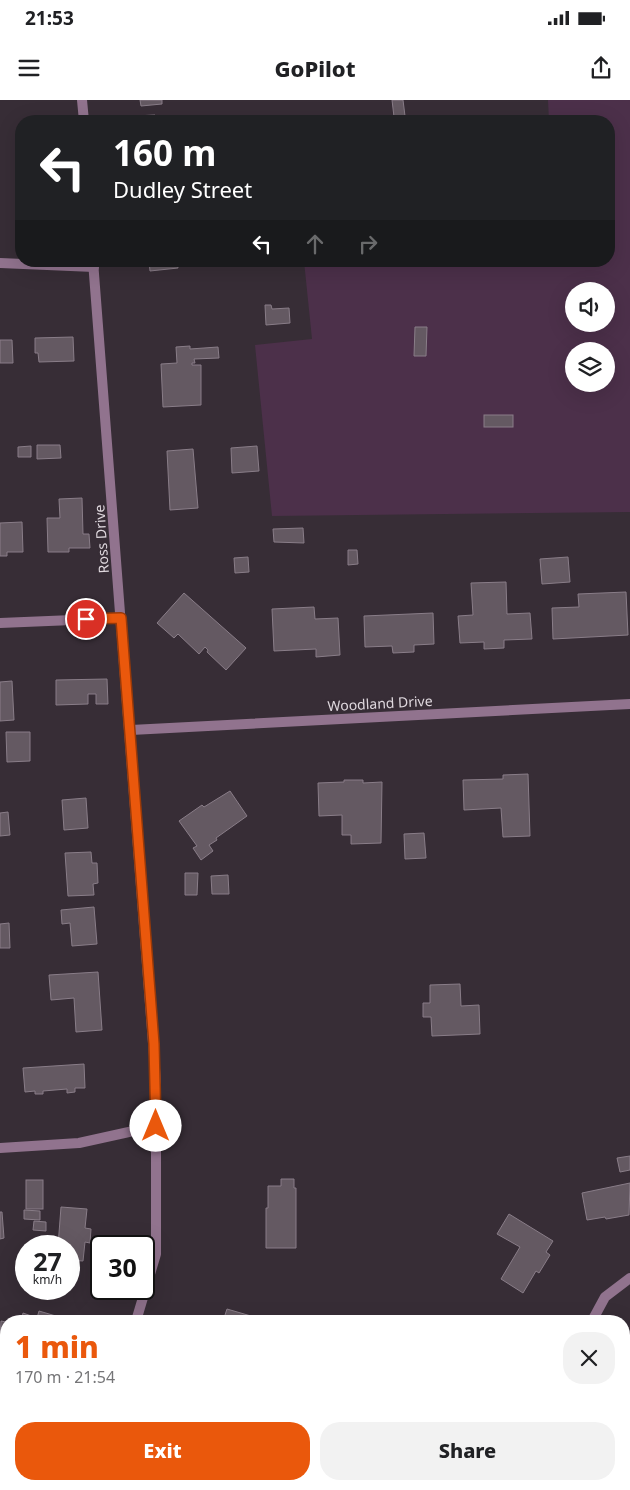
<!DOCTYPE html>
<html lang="en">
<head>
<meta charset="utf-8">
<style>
  body { margin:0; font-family:"Noto Sans",sans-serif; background:#f2f2f2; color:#202124; height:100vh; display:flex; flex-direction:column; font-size:19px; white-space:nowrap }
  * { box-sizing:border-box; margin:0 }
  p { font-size:16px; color:#757577 }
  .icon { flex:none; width:28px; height:28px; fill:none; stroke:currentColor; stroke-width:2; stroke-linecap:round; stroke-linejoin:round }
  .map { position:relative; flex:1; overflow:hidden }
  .side { position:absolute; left:0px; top:1215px; width:630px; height:175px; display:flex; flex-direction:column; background:#fff; border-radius:20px 20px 0 0; box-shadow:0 5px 20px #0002 }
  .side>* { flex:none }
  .top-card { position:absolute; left:15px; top:15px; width:600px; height:152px; border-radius:20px; box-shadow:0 5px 20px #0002; background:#202124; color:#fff; overflow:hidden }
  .fabs { position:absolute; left:565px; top:182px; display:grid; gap:10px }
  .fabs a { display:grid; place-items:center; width:50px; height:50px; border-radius:50%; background:#fff; box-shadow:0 5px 20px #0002; font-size:25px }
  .speed { position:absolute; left:15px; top:1135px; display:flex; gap:10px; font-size:25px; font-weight:700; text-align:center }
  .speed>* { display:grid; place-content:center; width:65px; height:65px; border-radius:50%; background:#fff; box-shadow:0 5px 20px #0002; line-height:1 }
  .speed small { font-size:12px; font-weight:400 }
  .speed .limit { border:2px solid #111; border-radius:8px; background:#fff; color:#111 }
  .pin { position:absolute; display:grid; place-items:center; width:42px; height:42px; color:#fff; margin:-21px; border:2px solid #fff; border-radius:50%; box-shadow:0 1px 5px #0007 }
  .me { position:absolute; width:55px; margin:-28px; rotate:0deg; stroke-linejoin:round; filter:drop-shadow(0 0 4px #0008) }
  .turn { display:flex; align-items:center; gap:18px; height:105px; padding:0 15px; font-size:22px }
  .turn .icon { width:65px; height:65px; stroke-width:2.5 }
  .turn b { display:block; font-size:35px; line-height:42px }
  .lanes { display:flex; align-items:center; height:48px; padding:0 15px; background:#0003; justify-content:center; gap:25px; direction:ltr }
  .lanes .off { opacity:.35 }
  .round { display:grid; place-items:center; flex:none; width:52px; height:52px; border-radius:20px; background:#f2f2f2 }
  .head { display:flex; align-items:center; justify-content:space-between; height:85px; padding:0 15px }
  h1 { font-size:30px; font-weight:800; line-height:38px; color:#ea580c }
  .button { display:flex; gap:10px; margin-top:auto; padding:10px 15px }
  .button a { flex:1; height:58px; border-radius:20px; background:#ea580c; color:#fff; font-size:20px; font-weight:800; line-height:58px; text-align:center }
  .button a+a { background:#f2f2f2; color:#202124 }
  .status { display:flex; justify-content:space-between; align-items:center; height:35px; padding:0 25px; background:#fff; direction:ltr }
  .status svg { height:14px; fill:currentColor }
  header { display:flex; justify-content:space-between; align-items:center; height:65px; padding:0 15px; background:#fff; font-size:22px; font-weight:800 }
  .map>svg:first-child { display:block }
</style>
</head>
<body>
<div class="status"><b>21:53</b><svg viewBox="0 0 49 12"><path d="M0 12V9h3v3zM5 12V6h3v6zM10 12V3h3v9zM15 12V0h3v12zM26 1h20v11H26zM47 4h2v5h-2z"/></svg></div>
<header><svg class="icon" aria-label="menu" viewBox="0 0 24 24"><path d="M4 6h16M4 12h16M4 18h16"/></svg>GoPilot<svg class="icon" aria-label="share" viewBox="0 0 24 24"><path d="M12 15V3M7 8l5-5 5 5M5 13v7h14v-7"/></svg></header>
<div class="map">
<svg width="630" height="1390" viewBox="0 0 630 1390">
  <rect width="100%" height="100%" fill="#372d36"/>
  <path fill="#4c304a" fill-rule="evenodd" d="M548 0H630V412L272 416 255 245 312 239 304 161H609V21H549ZM574 191H606V224H574ZM574 251H606V284H574Z"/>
  <g fill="#645962" stroke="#897d88">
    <path d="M140 0H162V4L141 6Z"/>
    <path d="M392 0H403L405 16 394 17Z"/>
    <path d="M155 15V21H135V16Z"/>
    <path d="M149 161H177L178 168 150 171Z"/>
    <path d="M265 205H271L272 209 289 208 290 223 266 225Z"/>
    <path d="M415 227H427L426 256H414Z"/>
    <path d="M73 237 74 261 39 262 38 253H35V238Z"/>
    <path d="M0 240H12L13 263H0Z"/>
    <path d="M190 246V249L218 247 219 258 194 259 195 263H192V265H201V305L163 307 161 264 177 263 176 247Z"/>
    <rect x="484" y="315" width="29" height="12"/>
    <path d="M37 345H60L61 358 37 359Z"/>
    <path d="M31 346V357H18V347Z"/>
    <path d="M257 346 259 371 232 373 231 348Z"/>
    <path d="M193 349 198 408 170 410 167 351Z"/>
    <path d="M82 398 83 434H89L90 448H69V452H48L47 418H60L59 399Z"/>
    <path d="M22 422 23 452H7V456H0V423Z"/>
    <path d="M303 428 304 443 274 442 273 429Z"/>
    <path d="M348 450H357L358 464 348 465Z"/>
    <path d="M248 457 249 472 235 473 234 458Z"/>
    <path d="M568 457 570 482 542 484 540 459Z"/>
    <path d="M506 482 507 514 530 513 532 539 504 540V548L484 549V542L460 543 458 516 473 515 471 483Z"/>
    <path d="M626 492 628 535 553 539 552 508 579 507 578 494Z"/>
    <path d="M184 493 246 548 226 570 207 552 208 550 205 547 199 554 178 534 174 538 157 523Z"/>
    <path d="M314 507 315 519 338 518 340 555 316 557V549L274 551 272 509Z"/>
    <path d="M433 513 434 544 414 545V552L393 553 392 546 365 547 364 516Z"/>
    <path d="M107 579 108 604H96V594H88V604L56 605V580Z"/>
    <path d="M12 581 14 620 0 621V582Z"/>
    <path d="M6 632H30V661L7 662Z"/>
    <path d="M528 674 530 736 503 737 501 708 464 710 463 680 503 679V675Z"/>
    <path d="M344 680H363V683L382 682 381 743 351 744V735H342V715L319 716 318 683 344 682Z"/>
    <path d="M230 691 247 716 216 738 217 740 209 745 213 751 201 760 193 748 197 746 179 721 202 705 204 707Z"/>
    <path d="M86 698 88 728 64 730 62 700Z"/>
    <path d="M8 712 10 735 0 736V713Z"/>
    <path d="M424 733 426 758 405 759 404 734Z"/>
    <path d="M91 752 92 763H97L98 783 93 784 94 795 68 796 65 753Z"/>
    <path d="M185 773H198L197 795H185Z"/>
    <path d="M228 775 229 794H212L211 776Z"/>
    <path d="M94 807 97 844 72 846 70 823 62 824 61 810Z"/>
    <path d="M9 823 10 848H0V824Z"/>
    <path d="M98 872 102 930 76 932 74 898 51 900 49 875Z"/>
    <path d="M460 884 461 906 479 905 480 934 432 936 431 917H423V903H430V885Z"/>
    <path d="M84 964 85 988H75V992L67 993V989L43 991V994H35V991L25 992 23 968Z"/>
    <path d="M630 1056V1070L620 1072 617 1058Z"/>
    <path d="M281 1079H294V1088H296V1148H266V1108H268V1086H281Z"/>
    <rect x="26" y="1080" width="17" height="29"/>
    <path d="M630 1083 629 1115 606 1119 605 1117 587 1120 582 1093Z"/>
    <path d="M61 1107 87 1109 85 1128 91 1129 90 1143 85 1142 83 1161 69 1160V1146H58Z"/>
    <path d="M24 1110 40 1111V1120L24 1119Z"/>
    <path d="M0 1112H2L4 1138 0 1139Z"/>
    <path d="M509 1114 553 1141 546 1152 550 1155 539 1173 536 1171 523 1193 501 1179 520 1147 497 1134Z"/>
    <path d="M34 1121 46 1122V1131L33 1130Z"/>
    <path d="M227 1209 251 1216 250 1221H223Z"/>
    <path d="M39 1211 66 1219 65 1221H21L23 1213 37 1218Z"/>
    <path d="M1 1221 6 1222V1239L0 1238Z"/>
    <rect x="0" y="1268" width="6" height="16"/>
    <path d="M6 1342V1376H0V1347H6Z"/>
    <path d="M179 1384H207L208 1389 212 1388V1390H180Z"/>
    <path d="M399 1384H441V1390H369V1387H399Z"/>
    <path d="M495 1384H542V1388L472 1390V1387H495Z"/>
    <rect x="274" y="1386" width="58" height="4"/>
  </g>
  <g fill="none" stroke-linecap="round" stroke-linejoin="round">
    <g stroke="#91738e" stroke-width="10">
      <path d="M82 0 84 21"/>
      <path d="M93 161 156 982V1154L136 1221"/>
      <path d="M0 163 94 167"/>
      <path d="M0 523 121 518"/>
      <path d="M131 630 630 604"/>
      <path d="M0 1048 79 1043 156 1026"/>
      <path d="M592 1221 605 1197 630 1178"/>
      <path d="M587 1384V1390"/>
      <path d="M105 1390V1384"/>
    </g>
  </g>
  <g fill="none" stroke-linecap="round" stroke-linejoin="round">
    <defs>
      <path id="route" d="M86 519 121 518 154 944 156 1026"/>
    </defs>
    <use href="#route" stroke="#983908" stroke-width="12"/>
    <use href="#route" stroke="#ea580c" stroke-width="9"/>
  </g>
  <g text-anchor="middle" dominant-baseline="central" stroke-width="4" stroke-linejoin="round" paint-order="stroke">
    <g font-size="14" fill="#dfd8de" stroke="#372d36">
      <text transform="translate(101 439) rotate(-94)">Ross Drive</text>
      <text transform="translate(380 603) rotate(-3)">Woodland Drive</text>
    </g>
  </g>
</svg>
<div class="fabs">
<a><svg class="icon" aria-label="sound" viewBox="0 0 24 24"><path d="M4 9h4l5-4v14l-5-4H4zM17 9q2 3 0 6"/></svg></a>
<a><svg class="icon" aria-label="layers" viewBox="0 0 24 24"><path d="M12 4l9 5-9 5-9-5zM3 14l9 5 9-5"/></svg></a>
</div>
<div class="speed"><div>27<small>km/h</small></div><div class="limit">30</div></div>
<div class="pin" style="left:86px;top:519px;background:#d93025"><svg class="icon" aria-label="arrive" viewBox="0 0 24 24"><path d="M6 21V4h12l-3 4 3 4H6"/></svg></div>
<svg class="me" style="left:156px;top:1026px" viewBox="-20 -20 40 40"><circle r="19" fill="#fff"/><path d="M0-13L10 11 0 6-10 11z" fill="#ea580c"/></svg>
<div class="top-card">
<div class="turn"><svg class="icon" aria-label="left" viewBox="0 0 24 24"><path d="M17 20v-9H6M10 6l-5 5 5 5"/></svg><div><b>160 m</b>Dudley Street</div></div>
<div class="lanes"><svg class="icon" aria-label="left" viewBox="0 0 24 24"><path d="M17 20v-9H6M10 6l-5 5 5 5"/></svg><svg class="icon off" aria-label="ahead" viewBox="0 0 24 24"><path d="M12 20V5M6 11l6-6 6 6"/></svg><svg class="icon off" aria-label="right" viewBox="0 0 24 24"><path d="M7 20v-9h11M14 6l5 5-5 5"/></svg></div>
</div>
<section class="side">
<div class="head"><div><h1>1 min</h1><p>170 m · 21:54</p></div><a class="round"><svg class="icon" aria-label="close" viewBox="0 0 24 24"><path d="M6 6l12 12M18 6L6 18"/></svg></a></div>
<div class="button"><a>Exit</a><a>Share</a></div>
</section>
</div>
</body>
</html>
